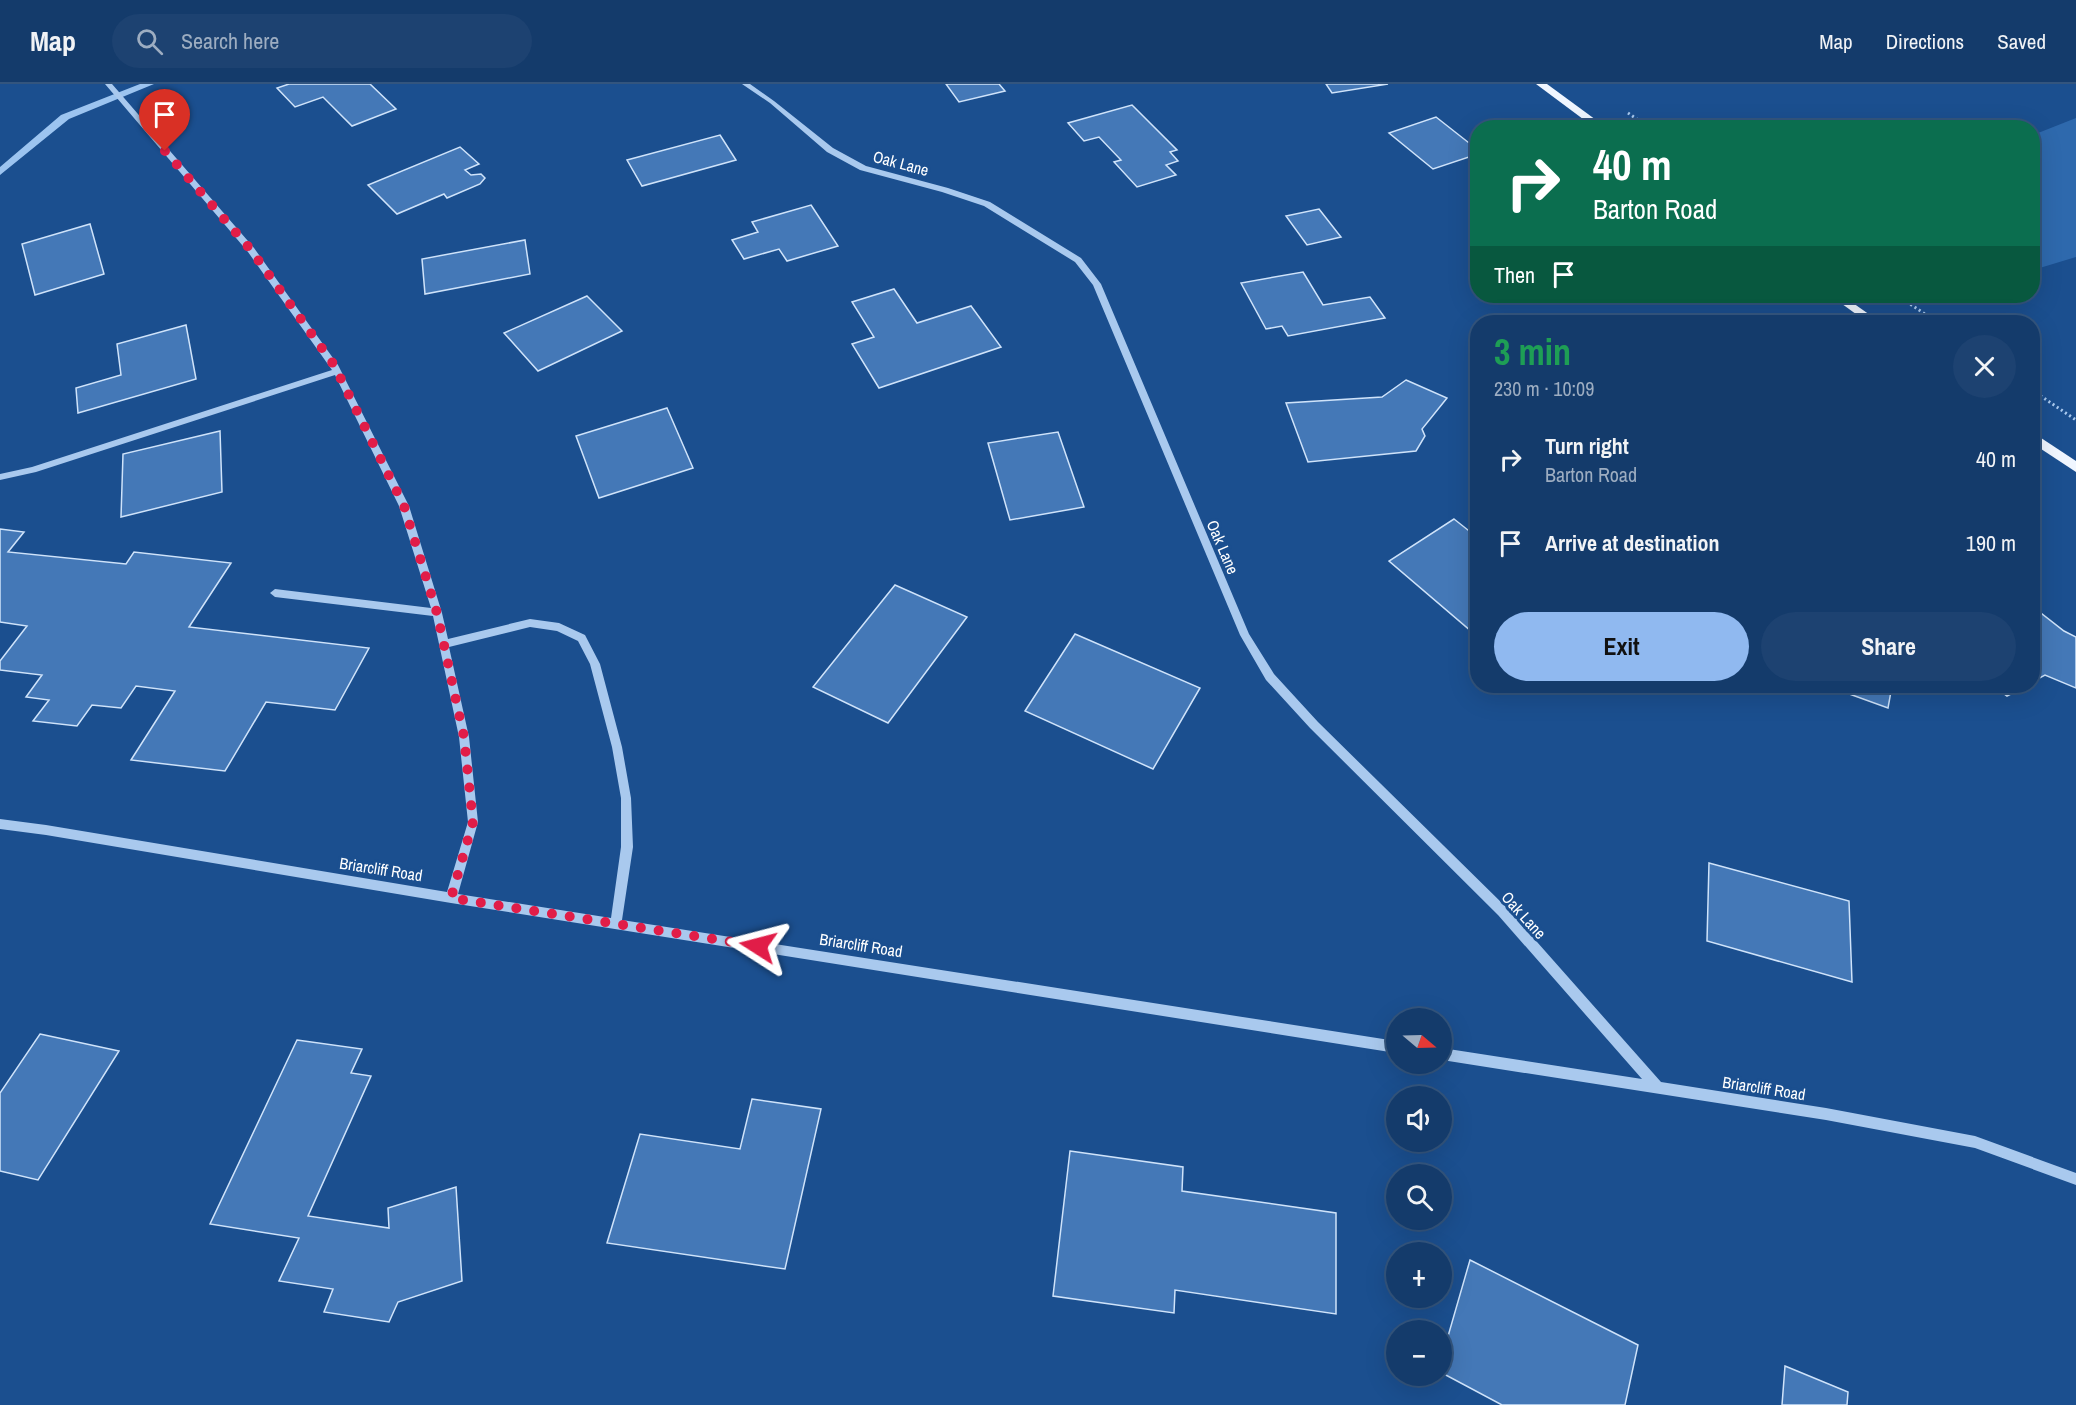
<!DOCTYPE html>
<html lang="en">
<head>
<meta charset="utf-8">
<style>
  body { margin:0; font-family:"Archivo Narrow",sans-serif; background:#1d4271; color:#f1f3f6; height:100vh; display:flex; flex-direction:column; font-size:22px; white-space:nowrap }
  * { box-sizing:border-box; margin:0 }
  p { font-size:20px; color:#9dadc1 }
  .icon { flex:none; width:33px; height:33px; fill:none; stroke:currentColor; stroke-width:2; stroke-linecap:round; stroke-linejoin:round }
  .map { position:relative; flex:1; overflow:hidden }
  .drawer { position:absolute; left:1470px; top:231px; width:570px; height:378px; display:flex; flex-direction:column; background:#143b6b; border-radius:24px; box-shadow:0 6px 24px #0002,0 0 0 2px #33557e }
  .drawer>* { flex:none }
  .top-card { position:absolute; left:1470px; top:36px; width:570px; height:183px; border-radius:24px; box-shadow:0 6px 24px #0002,0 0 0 2px #33557e; background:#0b6e4f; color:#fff; overflow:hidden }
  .needle { width:39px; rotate:109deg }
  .controls { position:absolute; left:1386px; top:924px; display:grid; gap:12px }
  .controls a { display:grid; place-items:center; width:66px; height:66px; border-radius:50%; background:#143b6b; box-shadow:0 6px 24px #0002,0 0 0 2px #33557e; font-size:30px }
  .pin { position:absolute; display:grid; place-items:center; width:51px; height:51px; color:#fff; margin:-62px -26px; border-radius:50% 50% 50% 0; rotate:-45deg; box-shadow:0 0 6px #0007 }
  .pin .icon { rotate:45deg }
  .me { position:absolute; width:66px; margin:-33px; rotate:279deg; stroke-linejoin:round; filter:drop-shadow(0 0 4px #0008) }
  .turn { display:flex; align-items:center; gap:21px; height:126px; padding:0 24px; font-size:27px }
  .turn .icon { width:78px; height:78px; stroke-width:2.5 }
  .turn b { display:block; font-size:42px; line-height:51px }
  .then { display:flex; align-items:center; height:57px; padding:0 24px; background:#0003; gap:12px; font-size:22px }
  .round { display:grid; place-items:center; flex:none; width:63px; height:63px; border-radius:32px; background:#1d4271 }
  .head { display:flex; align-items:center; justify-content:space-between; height:102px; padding:0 24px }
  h1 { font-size:36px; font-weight:800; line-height:45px; color:#1e9e55 }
  .cta { display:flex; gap:12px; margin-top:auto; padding:12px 24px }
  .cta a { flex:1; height:69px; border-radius:36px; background:#90b9f0; color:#111; font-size:24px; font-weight:800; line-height:69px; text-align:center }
  .cta a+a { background:#1d4271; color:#f1f3f6 }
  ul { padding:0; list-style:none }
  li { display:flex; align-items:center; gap:18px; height:84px; padding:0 24px }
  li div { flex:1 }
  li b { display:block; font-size:22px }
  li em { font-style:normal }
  header { display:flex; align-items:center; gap:36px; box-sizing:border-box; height:84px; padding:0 30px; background:#143b6b; border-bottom:2px solid #33557e }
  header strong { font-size:28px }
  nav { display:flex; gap:33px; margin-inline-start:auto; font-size:21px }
  .search { width:420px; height:54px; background:#1d4271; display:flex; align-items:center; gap:15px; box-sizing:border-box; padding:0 21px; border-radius:33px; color:#9dadc1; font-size:22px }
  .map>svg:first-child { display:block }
</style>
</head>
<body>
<header>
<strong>Map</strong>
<div class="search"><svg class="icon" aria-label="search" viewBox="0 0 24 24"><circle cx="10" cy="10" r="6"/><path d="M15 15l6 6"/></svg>Search here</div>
<nav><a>Map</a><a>Directions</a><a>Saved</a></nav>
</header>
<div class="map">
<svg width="2076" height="1321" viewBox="0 0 2076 1321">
  <rect width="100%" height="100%" fill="#1b4f8f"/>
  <path fill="#2e69ad" d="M2076 34V173L2033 186V51Z"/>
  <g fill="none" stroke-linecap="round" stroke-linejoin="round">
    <path fill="#9cc4f0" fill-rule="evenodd" d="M140 0H154L69 35 0 91V83L61 31Z"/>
  </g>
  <g fill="#4478b7" stroke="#cfe3fa" stroke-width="1.5">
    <path d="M289 0H370L396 25 352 42 323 13 295 23 277 4Z"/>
    <path d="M946 0H999L1005 7 959 18Z"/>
    <path d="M1326 0H1388L1332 9Z"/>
    <path d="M1132 21 1177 66 1170 68 1178 77 1166 81 1176 91 1137 103 1114 78 1121 76 1099 53 1084 57 1068 39Z"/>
    <path d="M1436 33 1478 66V70L1433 85 1389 49Z"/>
    <path d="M720 51 736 76 642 102 627 76Z"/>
    <path d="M460 63 479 80 465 86 471 91 481 90 485 94 480 100 447 114 444 110 397 130 368 101Z"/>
    <path d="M811 121 838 162 787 177 779 165 744 175 732 156 758 148 752 138Z"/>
    <path d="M1319 125 1341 153 1307 161 1286 132Z"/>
    <path d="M90 140 104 190 35 211 22 160Z"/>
    <path d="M525 156 530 190 425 210 422 175Z"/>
    <path d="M1303 188 1323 221 1370 213 1385 234 1288 252 1282 242 1266 245 1241 199Z"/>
    <path d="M894 205 917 239 971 222 1001 263 879 304 852 260 874 253 852 218Z"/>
    <path d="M587 212 622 247 538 287 504 249Z"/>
    <path d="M186 241 196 295 78 329 76 304 121 291 117 260Z"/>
    <path d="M1406 296 1447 314 1422 345 1425 352 1416 367 1308 378 1286 319 1382 313Z"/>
    <path d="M667 324 693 384 599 414 576 352Z"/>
    <path d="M220 347 222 408 121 433 123 370Z"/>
    <path d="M1058 348 1084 423 1010 436 988 359Z"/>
    <path d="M1454 435 1478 454V553L1389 477Z"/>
    <path d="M0 445 24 448 8 468 126 480 134 468 231 479 189 543 369 564 335 626 266 618 225 687 131 676 175 607 136 602 121 624 92 621 77 642 33 637 49 616 26 613 42 591 0 586V577L27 542 0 538Z"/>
    <path d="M895 501 967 533 888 639 813 603Z"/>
    <path d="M2032 522 2064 547 2076 553V604L2045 591 2032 598Z"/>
    <path d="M1075 550 1200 604 1153 685 1025 627Z"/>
    <path d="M1842 602H1892L1888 624 1841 607Z"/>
    <path d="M1994 602H2026L2007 612Z"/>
    <path d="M1709 779 1849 817 1852 898 1707 857Z"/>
    <path d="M40 950 119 967 38 1096 0 1087V1009Z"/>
    <path d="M297 956 362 965 351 989 371 992 308 1132 389 1144 388 1124 456 1103 462 1197 398 1218 389 1238 324 1228 333 1205 279 1197 299 1154 210 1140Z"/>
    <path d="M752 1015 821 1025 785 1185 607 1159 640 1050 740 1065Z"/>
    <path d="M1070 1067 1183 1083 1182 1107 1336 1129V1230L1175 1206 1174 1229 1053 1212Z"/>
    <path d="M1470 1176 1638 1261 1625 1321H1502L1442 1289V1273Z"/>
    <path d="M1785 1282 1848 1308 1847 1321H1782Z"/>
  </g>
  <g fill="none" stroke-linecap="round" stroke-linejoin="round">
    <g stroke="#a9c9ee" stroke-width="3" stroke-dasharray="2 3" stroke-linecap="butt">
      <path d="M1628 29 1650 44"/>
      <path d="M1898 212 1937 238"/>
      <path d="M2032 306 2076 336"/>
    </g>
    <g fill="#a9c9ee" fill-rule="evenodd">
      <path d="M105 0H112L254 164 338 281 409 422 442 529 448 555 530 535 559 539 585 551 600 580 622 663 631 714 633 763 622 836 1396 957V969L451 819 46 751 0 745V735L46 741 447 808 468 738 459 653 433 532 275 513 270 509 275 505 431 524 399 422 335 291 36 388 0 396V390L32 383 332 286 248 168ZM530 543 557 547 578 557 590 580 612 663 621 714V763L611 834 458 810 478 738 469 653 449 563Z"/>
      <path d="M742 0H750L774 17 833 64 866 82 948 104 990 118 1081 174 1101 200 1249 550 1274 590 1318 638 1506 823 1661 998 1826 1024 1975 1052 2076 1089V1101L1975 1064 1826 1036 1442 976V964L1642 995 1498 831 1310 644 1266 596 1240 551 1093 201 1075 178 984 122 942 108 860 86 827 68 770 19Z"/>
    </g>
    <g fill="#f0f6ff" fill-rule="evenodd">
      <path d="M1536 0H1547L1607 44H1595Z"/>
      <path d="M1831 212H1843L1880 238H1867Z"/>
      <path d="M2032 348 2076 377V388L2032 359Z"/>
    </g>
  </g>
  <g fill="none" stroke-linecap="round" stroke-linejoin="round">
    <path stroke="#e11d48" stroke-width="10" stroke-dasharray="0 18" d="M165 67 251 166 334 281 404 422 437 529 464 653 473 738 451 814 758 862"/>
  </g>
  <g text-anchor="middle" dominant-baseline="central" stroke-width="6" stroke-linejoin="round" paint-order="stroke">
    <g font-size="16" fill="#fff" stroke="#1b4f8f">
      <text transform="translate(901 79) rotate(15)">Oak Lane</text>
      <text transform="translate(1223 463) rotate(67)">Oak Lane</text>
      <text transform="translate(381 785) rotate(9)">Briarcliff Road</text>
      <text transform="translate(1524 831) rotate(48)">Oak Lane</text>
      <text transform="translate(861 861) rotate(9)">Briarcliff Road</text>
      <text transform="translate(1764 1004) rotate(9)">Briarcliff Road</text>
    </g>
  </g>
</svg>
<div class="controls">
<a><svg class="needle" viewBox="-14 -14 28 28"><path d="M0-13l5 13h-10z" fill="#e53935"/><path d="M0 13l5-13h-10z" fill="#9dadc1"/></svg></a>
<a><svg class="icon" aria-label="sound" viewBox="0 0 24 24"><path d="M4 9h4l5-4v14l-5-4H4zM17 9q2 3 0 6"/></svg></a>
<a><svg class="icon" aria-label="search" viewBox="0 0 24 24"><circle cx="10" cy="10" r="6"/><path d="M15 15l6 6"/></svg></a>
<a>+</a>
<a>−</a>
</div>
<div class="pin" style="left:165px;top:67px;background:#d93025"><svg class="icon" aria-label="arrive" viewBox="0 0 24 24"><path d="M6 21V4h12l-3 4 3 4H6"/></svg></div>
<svg class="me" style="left:758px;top:862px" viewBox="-20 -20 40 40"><path d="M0-17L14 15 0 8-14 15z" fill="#e11d48" stroke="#fff" stroke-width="4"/></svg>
<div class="top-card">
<div class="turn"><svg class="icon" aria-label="right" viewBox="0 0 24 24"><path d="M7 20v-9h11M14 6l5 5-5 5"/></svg><div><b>40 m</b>Barton Road</div></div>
<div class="then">Then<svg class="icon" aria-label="arrive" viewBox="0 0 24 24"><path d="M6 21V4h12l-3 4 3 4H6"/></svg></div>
</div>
<section class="drawer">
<div class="head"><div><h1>3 min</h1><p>230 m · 10:09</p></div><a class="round"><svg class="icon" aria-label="close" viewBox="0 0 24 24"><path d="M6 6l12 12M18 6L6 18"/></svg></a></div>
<ul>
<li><svg class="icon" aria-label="right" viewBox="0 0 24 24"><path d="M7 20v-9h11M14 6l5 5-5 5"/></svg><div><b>Turn right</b><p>Barton Road</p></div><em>40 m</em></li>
<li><svg class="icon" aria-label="arrive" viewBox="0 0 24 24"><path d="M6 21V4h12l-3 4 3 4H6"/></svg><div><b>Arrive at destination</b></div><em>190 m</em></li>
</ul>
<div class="cta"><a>Exit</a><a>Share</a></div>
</section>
</div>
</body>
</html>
